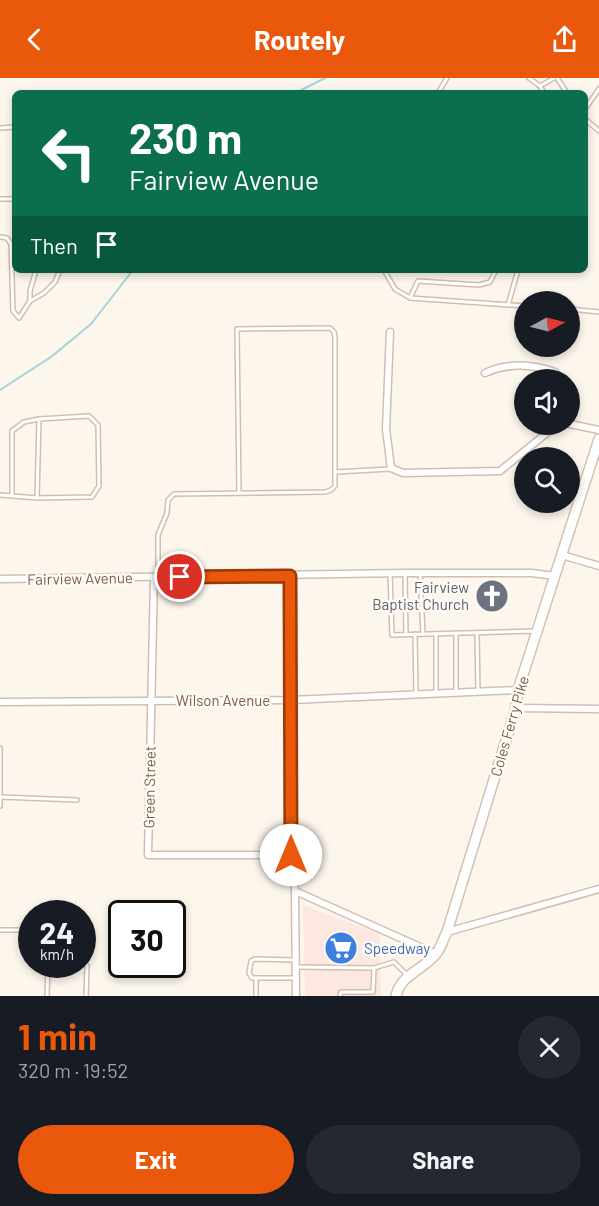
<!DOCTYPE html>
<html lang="en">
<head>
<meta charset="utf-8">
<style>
  body { margin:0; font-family:Barlow,sans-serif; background:#242831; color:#f1f3f6; height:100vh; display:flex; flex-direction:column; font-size:22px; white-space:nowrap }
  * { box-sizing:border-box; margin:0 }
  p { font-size:20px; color:#9ea1a6 }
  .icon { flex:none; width:33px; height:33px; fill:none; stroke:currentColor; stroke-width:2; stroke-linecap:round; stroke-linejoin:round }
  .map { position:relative; height:918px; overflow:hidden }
  .drawer { display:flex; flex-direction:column; background:#171b24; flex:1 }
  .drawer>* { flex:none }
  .top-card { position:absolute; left:12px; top:12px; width:576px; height:183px; border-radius:9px; box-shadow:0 3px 9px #0003; background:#0b6e4f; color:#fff; overflow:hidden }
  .needle { width:39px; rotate:83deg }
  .buttons { position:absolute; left:514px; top:213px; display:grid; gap:12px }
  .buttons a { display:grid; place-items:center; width:66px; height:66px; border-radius:50%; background:#171b24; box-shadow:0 3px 9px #0003; font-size:30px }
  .speed { position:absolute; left:18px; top:822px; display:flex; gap:12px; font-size:30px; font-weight:700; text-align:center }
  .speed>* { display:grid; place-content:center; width:78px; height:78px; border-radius:50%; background:#171b24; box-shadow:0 3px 9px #0003; line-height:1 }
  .speed small { font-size:15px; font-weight:400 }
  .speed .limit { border:3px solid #111; border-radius:9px; background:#fff; color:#111 }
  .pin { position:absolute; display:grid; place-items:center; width:51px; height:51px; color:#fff; margin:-26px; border:3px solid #fff; border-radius:50%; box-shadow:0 2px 6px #0007 }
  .me { position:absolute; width:66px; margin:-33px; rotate:0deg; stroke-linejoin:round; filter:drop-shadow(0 0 4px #0008) }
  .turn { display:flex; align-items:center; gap:21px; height:126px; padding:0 18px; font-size:27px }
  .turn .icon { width:78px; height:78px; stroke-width:2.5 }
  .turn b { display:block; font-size:42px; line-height:51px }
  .then { display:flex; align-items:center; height:57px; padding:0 18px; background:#0003; gap:12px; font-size:22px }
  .round { display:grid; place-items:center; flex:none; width:63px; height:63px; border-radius:32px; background:#242831 }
  .summary { display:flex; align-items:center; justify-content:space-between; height:102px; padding:0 18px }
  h1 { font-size:36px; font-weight:700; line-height:45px; color:#ea580c }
  .cta { display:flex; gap:12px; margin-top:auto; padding:12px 18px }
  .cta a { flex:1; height:69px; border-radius:36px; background:#ea580c; color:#fff; font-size:24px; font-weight:700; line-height:69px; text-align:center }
  .cta a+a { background:#242831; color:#f1f3f6 }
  header { display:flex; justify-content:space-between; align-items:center; height:78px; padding:0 18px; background:#ea580c; color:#fff; font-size:27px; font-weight:700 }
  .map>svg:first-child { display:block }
</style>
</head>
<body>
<header><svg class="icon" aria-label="back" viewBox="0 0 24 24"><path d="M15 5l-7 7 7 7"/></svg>Routely<svg class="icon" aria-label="share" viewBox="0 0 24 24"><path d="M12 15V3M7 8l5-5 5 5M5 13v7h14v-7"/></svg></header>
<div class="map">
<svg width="599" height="918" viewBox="0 0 599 918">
  <rect width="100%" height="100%" fill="#fdf6ec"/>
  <path fill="#fde8e0" d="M303 827 380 856 381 918H305Z"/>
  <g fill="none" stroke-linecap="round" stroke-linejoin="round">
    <g stroke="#a5d3da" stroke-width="2">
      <path d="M295 15 325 0"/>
      <path d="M0 312 51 279 91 246 133 192"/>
    </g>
    <defs>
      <g id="lane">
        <path d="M529 0 540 8 544 15"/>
        <path d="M557 0 567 15"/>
        <path d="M540 8 554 0"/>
        <path d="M438 15 447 0"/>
        <path d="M585 31 599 11"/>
        <path d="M585 41 599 53"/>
        <path d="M0 50 15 49"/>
        <path d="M0 121H15"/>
        <path d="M0 159 7 160 11 166 13 233 19 240 30 223 44 215 55 204 60 192"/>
        <path d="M384 192 395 211 410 220 525 228"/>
        <path d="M410 220 418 203 479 207 490 204 496 192"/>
        <path d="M30 223V213L36 192"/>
        <path d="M508 227 518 192"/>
        <path d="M570 231 599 234"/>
        <path d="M336 394 390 391"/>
        <path d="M0 417 37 420 92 419 99 408 98 347 89 338 39 341 24 344 12 353V417"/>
        <path d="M37 420 39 341"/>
        <path d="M390 495 392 557 536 553"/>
        <path d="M420 495 423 556"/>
        <path d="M158 497V457L167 435 168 422 174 416 325 414 331 412 335 408V260L334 254 330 250 237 251 239 414"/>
        <path d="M405 497 406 556"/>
        <path d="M477 555 478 614"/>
        <path d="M415 556 416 616"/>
        <path d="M436 556V615"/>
        <path d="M456 613V555"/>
        <path d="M0 670V728"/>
        <path d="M0 719 77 722"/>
        <path d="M85 848 84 883 87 888 86 918"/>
        <path d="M0 852H32"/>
        <path d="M294 882 255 881 251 883 249 895 252 900H295"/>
        <path d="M296 889 374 890 373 914H341L340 918"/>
        <path d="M374 890 394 884 407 897"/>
        <path d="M47 918 48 886"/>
        <path d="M256 918V900"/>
      </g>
      <g id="street">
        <path d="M390 254 386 351 391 390 403 395 500 393 548 354 564 346"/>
        <path d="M485 295C507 285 532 286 555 294L558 302"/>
        <path d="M570 346 599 352"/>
        <path d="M562 477 599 488"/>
        <path d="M290 498 291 777 295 813 296 918"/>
        <path d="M154 499 148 777H291"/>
        <path d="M0 501 405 495H532L555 498"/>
        <path d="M0 624 291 622 518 612"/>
        <path d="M516 630 599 631"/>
        <path d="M295 813 436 876"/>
        <path d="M447 854 599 811"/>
      </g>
      <path id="secondary" d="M396 918C401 896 422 893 436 876 441 870 443 861 447 854L516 630 518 612 599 361"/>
    </defs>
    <use href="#lane" stroke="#d1beb0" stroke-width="6"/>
    <use href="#street" stroke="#d1beb0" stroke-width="9"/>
    <use href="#secondary" stroke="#d6c0b0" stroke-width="12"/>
    <use href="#lane" stroke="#fff" stroke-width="3"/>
    <use href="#street" stroke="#fff" stroke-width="6"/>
    <use href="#secondary" stroke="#fff" stroke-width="9"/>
  </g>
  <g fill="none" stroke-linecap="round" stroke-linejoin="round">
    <defs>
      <path id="route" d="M180 499 290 498 291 777"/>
    </defs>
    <use href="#route" stroke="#983908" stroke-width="15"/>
    <use href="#route" stroke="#ea580c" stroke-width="10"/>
  </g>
  <defs>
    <symbol id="church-disc" viewBox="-11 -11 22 22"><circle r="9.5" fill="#6b7280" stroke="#fffaf3"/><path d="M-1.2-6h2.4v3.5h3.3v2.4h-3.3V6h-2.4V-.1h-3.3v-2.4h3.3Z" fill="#fff"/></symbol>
    <symbol id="supermarket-disc" viewBox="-11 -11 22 22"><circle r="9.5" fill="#3f7fe0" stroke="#fffaf3"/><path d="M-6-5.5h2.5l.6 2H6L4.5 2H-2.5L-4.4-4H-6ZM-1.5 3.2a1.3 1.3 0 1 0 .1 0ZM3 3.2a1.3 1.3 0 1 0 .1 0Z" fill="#fff"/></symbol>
  </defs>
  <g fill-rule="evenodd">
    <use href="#church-disc" x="473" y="499" width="38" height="38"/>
    <use href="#supermarket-disc" x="322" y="851" width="38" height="38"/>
  </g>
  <g text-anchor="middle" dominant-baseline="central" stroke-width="5" stroke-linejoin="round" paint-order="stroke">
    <g font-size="15" fill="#7a5c4d" stroke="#fffaf3">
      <text transform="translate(80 500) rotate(-1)">Fairview Avenue</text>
      <text x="223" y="622">Wilson Avenue</text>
      <text transform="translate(509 648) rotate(-74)">Coles Ferry Pike</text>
      <text transform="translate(149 709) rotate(-89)">Green Street</text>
    </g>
    <g font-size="15" fill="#5b616d" stroke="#fffaf3" text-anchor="end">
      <text x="469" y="509">Fairview<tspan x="469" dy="17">Baptist Church</tspan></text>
    </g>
    <g font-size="15" fill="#366cbe" stroke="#fffaf3" text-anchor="start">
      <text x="364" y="870">Speedway</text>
    </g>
  </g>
</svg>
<div class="buttons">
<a><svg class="needle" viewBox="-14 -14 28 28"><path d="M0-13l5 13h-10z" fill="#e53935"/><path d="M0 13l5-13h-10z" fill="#9ea1a6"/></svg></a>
<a><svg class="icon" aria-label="sound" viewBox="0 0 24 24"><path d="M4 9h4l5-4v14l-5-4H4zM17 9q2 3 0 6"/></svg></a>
<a><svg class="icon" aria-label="search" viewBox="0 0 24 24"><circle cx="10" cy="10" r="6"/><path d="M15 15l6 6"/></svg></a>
</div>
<div class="speed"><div>24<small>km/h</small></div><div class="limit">30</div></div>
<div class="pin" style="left:180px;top:499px;background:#d93025"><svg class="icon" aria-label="arrive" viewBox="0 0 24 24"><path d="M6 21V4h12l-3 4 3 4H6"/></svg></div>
<svg class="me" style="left:291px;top:777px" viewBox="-20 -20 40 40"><circle r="19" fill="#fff"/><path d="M0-13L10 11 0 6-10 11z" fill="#ea580c"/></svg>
<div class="top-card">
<div class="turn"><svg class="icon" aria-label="left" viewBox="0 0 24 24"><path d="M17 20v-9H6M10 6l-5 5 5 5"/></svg><div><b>230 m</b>Fairview Avenue</div></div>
<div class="then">Then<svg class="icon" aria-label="arrive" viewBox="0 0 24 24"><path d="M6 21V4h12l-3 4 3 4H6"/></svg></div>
</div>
</div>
<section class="drawer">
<div class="summary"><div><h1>1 min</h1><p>320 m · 19:52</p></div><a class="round"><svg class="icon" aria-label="close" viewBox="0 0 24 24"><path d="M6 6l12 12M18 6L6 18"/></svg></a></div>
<div class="cta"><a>Exit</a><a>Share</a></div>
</section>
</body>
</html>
